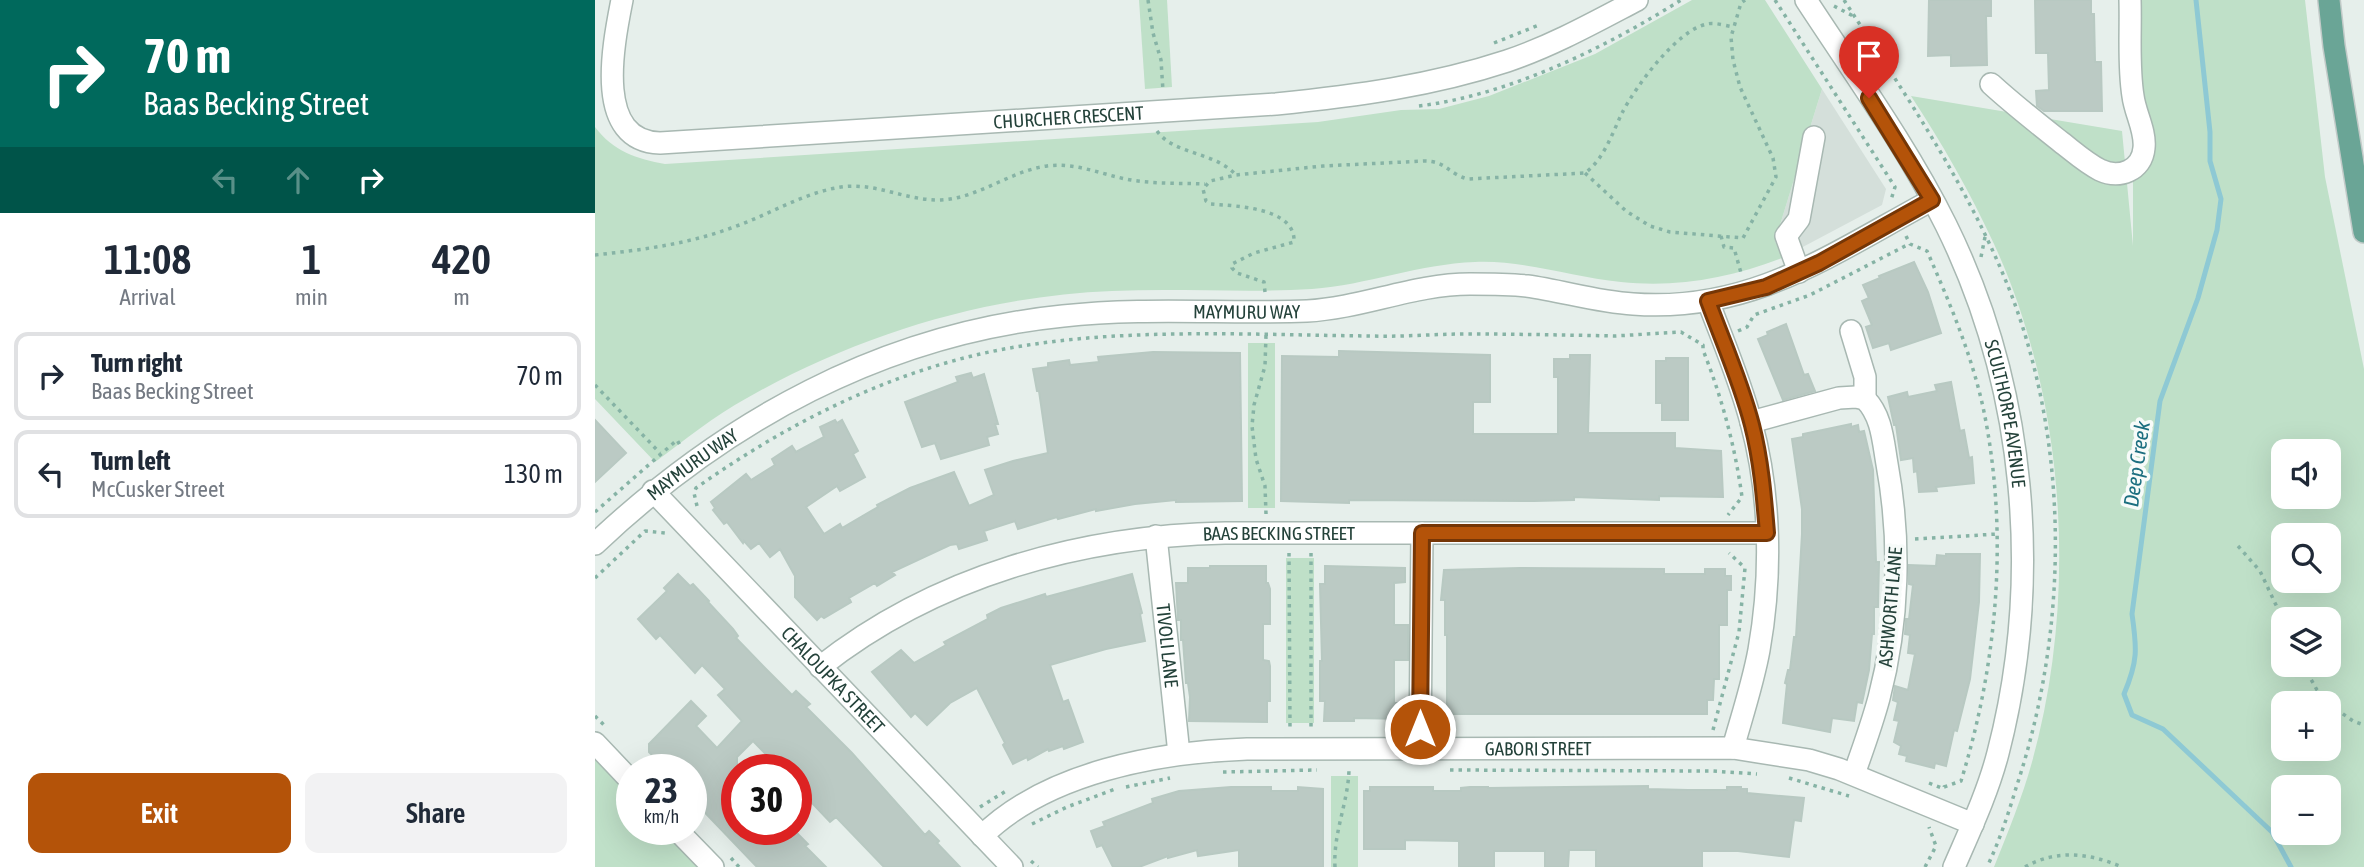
<!DOCTYPE html>
<html lang="en">
<head>
<meta charset="utf-8">
<style>
  body { margin:0; font-family:"Asap Condensed",sans-serif; background:#f2f2f3; color:#1f2937; height:100vh; display:flex; flex-direction:column; font-size:26px; white-space:nowrap }
  * { box-sizing:border-box; margin:0 }
  p { font-size:23px; color:#747a83 }
  .icon { flex:none; width:38px; height:38px; fill:none; stroke:currentColor; stroke-width:2; stroke-linecap:round; stroke-linejoin:round }
  .map { position:relative; flex:1; overflow:hidden }
  .details { display:flex; flex-direction:column; background:#fff; width:595px }
  .details>* { flex:none }
  .hud { background:#00695c; color:#fff; overflow:hidden }
  .fabs { position:absolute; left:1676px; top:439px; display:grid; gap:14px }
  .fabs a { display:grid; place-items:center; width:70px; height:70px; border-radius:14px; background:#fff; box-shadow:0 7px 28px #0002; font-size:35px }
  .speed { position:absolute; left:21px; top:754px; display:flex; gap:14px; font-size:35px; font-weight:700; text-align:center }
  .speed>* { display:grid; place-content:center; width:91px; height:91px; border-radius:50%; background:#fff; box-shadow:0 7px 28px #0002; line-height:1 }
  .speed small { font-size:18px; font-weight:400 }
  .speed .limit { border:10px solid #d22; background:#fff; color:#111 }
  .pin { position:absolute; display:grid; place-items:center; width:60px; height:60px; color:#fff; margin:-72px -30px; border-radius:50% 50% 50% 0; rotate:-45deg; box-shadow:0 0 7px #0007 }
  .pin .icon { rotate:45deg }
  .me { position:absolute; width:77px; margin:-38px; rotate:0deg; stroke-linejoin:round; filter:drop-shadow(0 0 5px #0008) }
  .turn { display:flex; align-items:center; gap:24px; height:147px; padding:0 28px; font-size:32px }
  .turn .icon { width:91px; height:91px; stroke-width:2.5 }
  .turn b { display:block; font-size:49px; line-height:60px }
  .lanes { display:flex; align-items:center; height:66px; padding:0 28px; background:#0003; justify-content:center; gap:35px; direction:ltr }
  .lanes .off { opacity:.35 }
  .eta { display:flex; justify-content:space-evenly; align-items:center; height:119px; text-align:center }
  .eta b { font-size:42px; font-weight:600; line-height:49px }
  .cta { display:flex; gap:14px; margin-top:auto; padding:14px 28px }
  .cta a { flex:1; height:80px; border-radius:14px; background:#b45309; color:#fff; font-size:28px; font-weight:600; line-height:80px; text-align:center }
  .cta a+a { background:#f2f2f3; color:#1f2937 }
  ul { padding:0; list-style:none }
  li { display:flex; align-items:center; gap:21px; height:88px; margin:0 14px 10px; padding:0 14px; border:4px solid #e0e1e3; border-radius:14px }
  li div { flex:1 }
  li b { display:block; font-size:26px }
  li em { font-style:normal }
  main { display:flex; flex:1; min-height:0 }
  .map>svg:first-child { display:block }
</style>
</head>
<body>
<main>
<section class="details">
<div class="hud">
<div class="turn"><svg class="icon" aria-label="right" viewBox="0 0 24 24"><path d="M7 20v-9h11M14 6l5 5-5 5"/></svg><div><b>70 m</b>Baas Becking Street</div></div>
<div class="lanes"><svg class="icon off" aria-label="left" viewBox="0 0 24 24"><path d="M17 20v-9H6M10 6l-5 5 5 5"/></svg><svg class="icon off" aria-label="ahead" viewBox="0 0 24 24"><path d="M12 20V5M6 11l6-6 6 6"/></svg><svg class="icon" aria-label="right" viewBox="0 0 24 24"><path d="M7 20v-9h11M14 6l5 5-5 5"/></svg></div>
</div>
<div class="eta">
<div><b>11:08</b><p>Arrival</p></div>
<div><b>1</b><p>min</p></div>
<div><b>420</b><p>m</p></div>
</div>
<ul>
<li><svg class="icon" aria-label="right" viewBox="0 0 24 24"><path d="M7 20v-9h11M14 6l5 5-5 5"/></svg><div><b>Turn right</b><p>Baas Becking Street</p></div><em>70 m</em></li>
<li><svg class="icon" aria-label="left" viewBox="0 0 24 24"><path d="M17 20v-9H6M10 6l-5 5 5 5"/></svg><div><b>Turn left</b><p>McCusker Street</p></div><em>130 m</em></li>
</ul>
<div class="cta"><a>Exit</a><a>Share</a></div>
</section>
<div class="map">
<svg width="1769" height="867" viewBox="0 0 1769 867">
  <rect width="100%" height="100%" fill="#e6efeb"/>
  <path fill="#d4dfda" d="M1227 89 1291 189 1287 205 1187 258 1180 241Z"/>
  <g fill="#bfe0c8" fill-rule="evenodd">
    <path d="M544 0H572L577 87 550 89Z"/>
    <path d="M1097 0H1170L1227 89 1180 241 1187 258C1136 278 1081 288 1026 282 977 277 930 260 880 262 824 264 772 285 717 289 651 293 583 288 517 291 389 296 263 335 152 398 119 416 90 440 60 462L0 399V127C18 151 42 159 70 164L723 122 806 110 844 109 894 96 1000 54Z"/>
    <path d="M1538 0H1710L1730 177 1769 369V867H1399C1413 832 1427 798 1437 762 1483 597 1471 400 1399 244 1375 192 1347 143 1316 96L1527 131 1538 246ZM1689 452H1734V497H1689ZM1689 536H1734V581H1689ZM1689 620H1734V665H1689ZM1689 704H1734V749H1689ZM1689 788H1734V833H1689Z"/>
    <rect x="653" y="343" width="27" height="165"/>
    <rect x="691" y="558" width="28" height="165"/>
    <path d="M0 758 37 797V830H68L103 867H0Z"/>
    <rect x="736" y="776" width="27" height="91"/>
  </g>
  <g fill="none" stroke-linecap="round" stroke-linejoin="round">
    <path stroke="#8ec9d4" stroke-width="5" d="M1601 0 1615 132V161L1626 199 1622 230 1603 298 1565 401 1537 614C1542 649 1543 661 1529 694L1537 715 1568 729 1677 832 1696 867"/>
  </g>
  <g fill="#bbcac4" stroke="#b8c9c2" stroke-width="2">
    <path d="M1334 0H1396V16H1391L1392 65 1356 66V55L1333 56Z"/>
    <path d="M1440 0H1496V14H1499L1500 62H1506L1507 111H1449L1442 106 1441 91 1454 90 1453 53H1441Z"/>
    <path d="M1319 262 1333 292 1346 333 1296 350 1294 343 1278 348 1271 327 1277 325 1267 301 1274 298 1268 285 1285 278 1284 276Z"/>
    <path d="M1191 324 1209 375 1213 374 1220 391 1188 400 1163 339 1173 335 1172 332Z"/>
    <path d="M744 351 895 355V402H878V434H963V377H959V359H975V355H995L993 433H1080V448L1126 451 1128 497 1064 496V500L979 497V500L939 501 754 500V503L686 501 687 356 744 357Z"/>
    <path d="M558 352 645 353 647 501 581 502V500L540 504 501 511V509L463 519 462 517 423 529 420 521 389 531 392 540 364 549 362 544 355 545 297 572 300 575 282 586 280 583 254 598 256 602 229 618 226 616 222 620 200 597V576L185 549 175 557 164 543 156 549 149 541 148 543 132 522 129 524 118 510 120 508 116 502 151 474 156 480 180 465 177 459 197 446 201 452 229 437 225 427 240 420 242 423 247 420 263 451 258 454 270 477 245 491 242 486 211 507 229 534 245 524 247 528 283 507 282 505 315 488 359 472 374 506 399 495 390 470 418 461 453 453 444 391H442L438 369 453 367V363L474 360 475 365 504 362 503 357Z"/>
    <path d="M1071 358H1093V420H1067V403H1061V361H1071Z"/>
    <path d="M376 373 378 378 389 374 403 424H400L403 434 392 437 394 445 346 459 340 443 327 447 310 402 363 382 361 377Z"/>
    <path d="M1356 382 1365 431 1369 430 1374 458 1377 457 1379 483 1341 487 1342 491 1324 492 1322 471 1319 472 1318 458 1306 460 1301 425H1299L1293 397 1312 392 1313 397 1342 391 1340 385Z"/>
    <path d="M0 420 31 453 0 482Z"/>
    <path d="M1256 424V427L1263 425 1264 432 1269 431 1278 470 1281 562H1284L1283 607H1279V634H1277L1274 670 1267 703 1262 702 1259 721 1237 718 1235 732 1188 723 1192 684 1190 683 1193 670H1195L1199 637H1201L1207 534V509L1197 439 1208 437V434Z"/>
    <path d="M1351 554H1385L1384 602 1375 679 1362 731 1359 730 1351 766 1340 763 1339 768 1311 761 1312 756 1304 754 1306 746 1299 742 1304 721 1299 720 1303 702 1298 700 1300 686 1313 690 1320 654 1313 653 1315 635 1310 634 1311 619H1314L1318 585 1314 584V565L1341 566 1342 555 1351 556Z"/>
    <path d="M615 566H671V583H673L675 589V624H668V660L674 661 675 666V701H672V722L594 721 595 697 593 683H591L588 640H586V620H583L581 583H593V568H615Z"/>
    <path d="M730 566 810 568V582L799 583V625H813V660H799V703H810V719L759 718V721H729L730 701H725V661H727L725 584H730Z"/>
    <path d="M925 568 1069 569V574H1110V569H1130V576H1136V590H1132V625H1124V679H1119L1118 700H1112V714H852V635H850V600H846L849 570Z"/>
    <path d="M83 574 95 586 98 584 114 601 113 602 138 629 143 636 141 638 170 668 197 695 201 691 215 704 211 707 257 753 330 835 334 831 344 841 342 843 365 867H289L241 817 235 822 201 786V770H186L158 741 142 757V830H199L213 844 210 846 231 867H162L96 798V770H66V764L54 752V744L96 701 111 716 101 726 122 748 147 721 123 695 130 689 107 665 100 673 65 635 61 639 43 619 72 591 69 588Z"/>
    <path d="M537 574 547 613 545 614 550 641 511 649 455 665 468 702 473 700 488 742 469 749 468 746 454 751 453 749 433 760 432 757 418 764 408 745 410 743 382 688 355 703 332 725 320 713 316 717 277 672 306 650 319 663 351 645 349 642 393 619 392 615 406 608 450 594 451 597Z"/>
    <path d="M1053 786V789L1093 790H1132V787H1146V789H1152V793L1209 798 1206 821 1199 820 1194 857 1143 851H1107V867H1001V850H974L973 867H950V851H899V867H864V841L810 840V849H769V791H775V787H838V791H866V788L875 787H893V788Z"/>
    <path d="M636 787H676V791H703V787L728 789V867H644V850L603 856 602 850 573 858V856L544 867H518L507 845 502 847 496 831 510 826 508 822 558 803 557 799 584 791Z"/>
  </g>
  <g fill="none" stroke-linecap="round" stroke-linejoin="round">
    <defs>
      <g id="minor">
        <path id="s1" d="M27 0C17 50 0 141 65 143L681 104C760 96 836 86 912 61 957 46 1000 22 1042 0"/>
        <path id="s2" d="M1211 0C1258 72 1313 148 1351 225 1431 387 1448 579 1403 753 1393 792 1375 830 1359 867"/>
        <path d="M1396 84C1419 105 1442 123 1466 142 1479 152 1491 163 1505 170 1524 179 1547 171 1549 148 1551 131 1540 113 1538 96 1533 65 1536 32 1535 0"/>
        <path d="M1204 272 1191 236 1204 219 1219 137"/>
        <path d="M1113 301C1128 341 1145 380 1156 422 1176 495 1177 576 1164 650 1158 683 1147 716 1138 748"/>
        <path d="M1256 331 1270 377V399"/>
        <path d="M1156 422 1244 398 1261 397 1270 399C1287 416 1288 441 1292 464 1306 540 1304 622 1284 698 1277 724 1268 749 1259 774"/>
        <path id="s3" d="M58 491 417 867"/>
        <path id="s4" d="M561 536 584 754"/>
        <path id="s5" d="M0 544C130 421 288 334 468 316 549 307 631 314 712 311 767 308 819 284 875 284 893 284 913 284 932 286 968 291 1002 302 1038 304 1157 313 1238 253 1337 200"/>
        <path id="s6" d="M225 667C340 576 485 536 630 533H1172"/>
        <path d="M0 743 37 782"/>
        <path d="M825 749 827 533"/>
        <path d="M82 830 118 867"/>
        <path id="s7" d="M387 836C452 772 564 752 652 749L1138 748 1214 760 1244 769 1378 824"/>
      </g>
      <path id="major" d="M1734 0 1739 46 1769 232"/>
    </defs>
    <use href="#minor" stroke="#a8b8b2" stroke-width="24"/>
    <use href="#major" stroke="#c2cac8" stroke-width="24"/>
    <g stroke="#86b3a5" stroke-width="3.5" stroke-dasharray="3.5 5" stroke-linecap="butt">
      <path d="M553 0 558 33 566 60 568 91"/>
      <path d="M1180 0 1300 187 1296 200"/>
      <path d="M1249 0C1311 96 1377 191 1418 299 1475 453 1473 632 1421 788 1413 815 1404 842 1392 867"/>
      <path d="M1239 6 1260 17"/>
      <path d="M899 43 944 25"/>
      <path d="M824 106C914 95 1010 48 1086 0"/>
      <path d="M562 131C579 155 619 151 641 175"/>
      <path d="M990 173 1031 211 1055 226 1075 232 1148 238 1181 177 1178 158 1145 87 1138 60 1136 37 1146 3 1150 0"/>
      <path d="M1126 236 1129 247 1139 248 1146 273"/>
      <path d="M1311 236 1315 244 1332 251C1354 301 1376 353 1388 407 1414 530 1403 662 1366 781L1349 787 1348 791"/>
      <path d="M0 255C46 250 93 244 136 228 172 216 207 193 246 187 281 182 311 201 346 200 384 198 415 171 452 166 481 162 507 175 536 180 560 184 586 183 610 184"/>
      <path d="M1386 257 1390 237"/>
      <path d="M670 292 669 282 642 273 637 268V264L659 253 699 242C701 207 639 206 616 204L611 201 608 189 615 181 641 175 728 166 829 161C852 161 853 174 873 179L990 173C1009 159 1017 134 1027 113 1041 86 1082 30 1112 24 1120 22 1131 26 1139 27"/>
      <path d="M1143 331 1152 327 1159 315 1215 295 1314 244"/>
      <path d="M0 385 65 453"/>
      <path d="M102 506 99 493 101 488C200 418 311 363 433 345 542 328 665 335 776 336 808 337 840 334 871 334 921 334 970 335 1020 336L1086 332 1108 345V350C1127 398 1140 446 1147 497L1133 515"/>
      <path d="M0 512 82 440 86 447"/>
      <path d="M671 514 670 486 661 459 657 426 659 405 670 366 671 335"/>
      <path d="M1320 539 1402 534"/>
      <path d="M1643 546 1665 571 1689 622"/>
      <path d="M694 553 695 729"/>
      <path d="M716 553V729"/>
      <path d="M0 578 50 531 70 533"/>
      <path d="M1708 665 1722 690 1734 704"/>
      <path d="M1734 704 1758 721 1769 725"/>
      <path d="M0 716 9 725"/>
      <path d="M1118 730 1144 632 1150 568 1134 553"/>
      <path d="M855 770 1117 771 1162 774"/>
      <path d="M628 772 722 770"/>
      <path d="M1194 778 1254 796"/>
      <path d="M1334 783 1349 789"/>
      <path d="M531 787 575 778"/>
      <path d="M385 807 411 791"/>
      <path d="M437 824 472 807 520 789"/>
      <path d="M136 858 144 867"/>
      <path d="M436 861 443 867"/>
      <path d="M740 867C738 833 753 803 754 770"/>
      <path d="M1330 867 1341 846 1334 827"/>
      <path d="M1430 867C1462 849 1494 853 1527 867"/>
    </g>
    <use href="#minor" stroke="#fff" stroke-width="21"/>
    <use href="#major" stroke="#6aa596" stroke-width="21"/>
  </g>
  <g fill="none" stroke-linecap="round" stroke-linejoin="round">
    <defs>
      <path id="route" d="M825 729 827 533H1172C1169 496 1166 460 1157 425 1146 382 1128 342 1113 301L1171 287 1224 263 1337 200 1274 98"/>
    </defs>
    <use href="#route" stroke="#753606" stroke-width="18"/>
    <use href="#route" stroke="#b45309" stroke-width="12"/>
  </g>
  <g text-anchor="middle" dominant-baseline="central" stroke-width="7" stroke-linejoin="round" paint-order="stroke">
    <g font-size="19" fill="#24423a" stroke="#f7fbf9">
      <text stroke="none"><textPath href="#s1" startOffset="579">CHURCHER CRESCENT</textPath></text>
      <text stroke="none"><textPath href="#s5" startOffset="714">MAYMURU WAY</textPath></text>
      <text stroke="none"><textPath href="#s2" startOffset="464">SCULTHORPE AVENUE</textPath></text>
      <text stroke="none"><textPath href="#s5" startOffset="126">MAYMURU WAY</textPath></text>
      <text stroke="none"><textPath href="#s6" startOffset="488">BAAS BECKING STREET</textPath></text>
      <text transform="translate(1295 607) rotate(-85)">ASHWORTH LANE</text>
      <text stroke="none"><textPath href="#s4" startOffset="110">TIVOLI LANE</textPath></text>
      <text stroke="none"><textPath href="#s3" startOffset="261">CHALOUPKA STREET</textPath></text>
      <text stroke="none"><textPath href="#s7" startOffset="576">GABORI STREET</textPath></text>
    </g>
    <g font-size="21" font-style="italic" fill="#1c6f80" stroke="#f7fbf9">
      <text transform="translate(1541 464) rotate(-82)">Deep Creek</text>
    </g>
  </g>
</svg>
<div class="fabs">
<a><svg class="icon" aria-label="sound" viewBox="0 0 24 24"><path d="M4 9h4l5-4v14l-5-4H4zM17 9q2 3 0 6"/></svg></a>
<a><svg class="icon" aria-label="search" viewBox="0 0 24 24"><circle cx="10" cy="10" r="6"/><path d="M15 15l6 6"/></svg></a>
<a><svg class="icon" aria-label="layers" viewBox="0 0 24 24"><path d="M12 4l9 5-9 5-9-5zM3 14l9 5 9-5"/></svg></a>
<a>+</a>
<a>−</a>
</div>
<div class="speed"><div>23<small>km/h</small></div><div class="limit">30</div></div>
<div class="pin" style="left:1274px;top:98px;background:#d93025"><svg class="icon" aria-label="arrive" viewBox="0 0 24 24"><path d="M6 21V4h12l-3 4 3 4H6"/></svg></div>
<svg class="me" style="left:825px;top:729px" viewBox="-20 -20 40 40"><circle r="17" fill="#b45309" stroke="#fff" stroke-width="3"/><path d="M0-11L8 9 0 5-8 9z" fill="#fff"/></svg>
</div>
</main>
</body>
</html>
